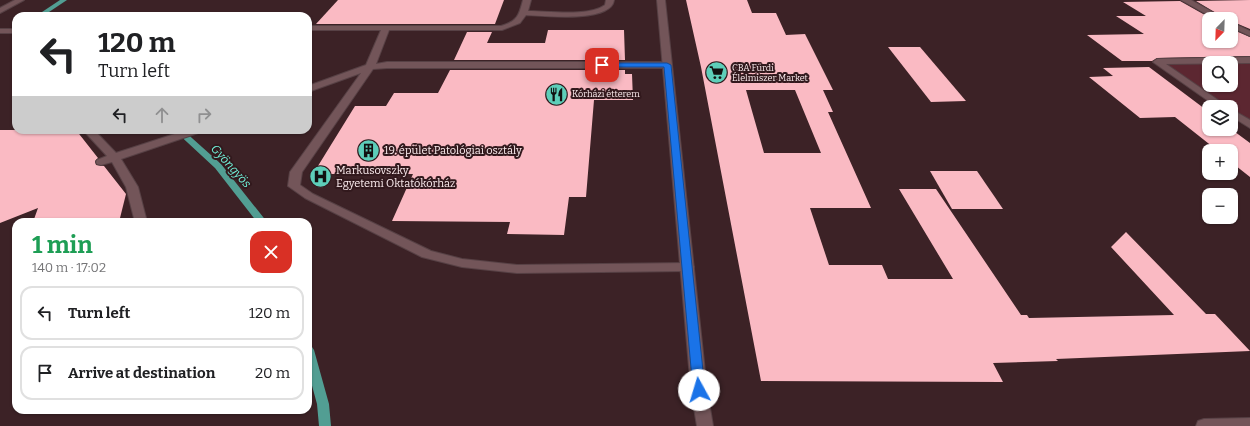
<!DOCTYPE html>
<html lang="en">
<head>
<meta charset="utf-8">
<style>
  body { margin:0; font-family:Bitter,serif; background:#f2f2f2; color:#202124; height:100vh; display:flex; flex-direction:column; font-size:15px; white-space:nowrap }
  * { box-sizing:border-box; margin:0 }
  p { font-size:13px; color:#757577 }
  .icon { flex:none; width:22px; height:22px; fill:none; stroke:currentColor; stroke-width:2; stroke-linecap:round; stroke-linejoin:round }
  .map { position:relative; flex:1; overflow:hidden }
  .drawer { position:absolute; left:12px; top:218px; width:300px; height:196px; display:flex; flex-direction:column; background:#fff; border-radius:12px; box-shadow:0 1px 3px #0004 }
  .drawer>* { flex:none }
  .top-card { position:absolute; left:12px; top:12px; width:300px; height:122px; border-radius:12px; box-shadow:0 1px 3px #0004; background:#fff; color:#202124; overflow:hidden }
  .needle { width:26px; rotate:203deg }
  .buttons { position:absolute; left:1202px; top:12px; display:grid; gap:8px }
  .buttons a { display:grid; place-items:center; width:36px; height:36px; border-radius:8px; background:#fff; box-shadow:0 1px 3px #0004; font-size:20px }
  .pin { position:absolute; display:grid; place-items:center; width:34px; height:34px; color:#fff; margin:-17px; border-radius:8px; box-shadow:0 2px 6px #0006 }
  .me { position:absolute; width:44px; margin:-22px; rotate:354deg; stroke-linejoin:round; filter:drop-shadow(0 0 3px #0008) }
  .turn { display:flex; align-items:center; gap:14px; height:84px; padding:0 20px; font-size:18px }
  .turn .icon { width:52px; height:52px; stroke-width:2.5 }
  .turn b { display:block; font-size:28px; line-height:34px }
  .lanes { display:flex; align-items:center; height:38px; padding:0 20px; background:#0003; justify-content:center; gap:20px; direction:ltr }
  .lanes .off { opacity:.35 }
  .round { display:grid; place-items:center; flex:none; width:42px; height:42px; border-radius:12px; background:#f2f2f2 }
  .summary { display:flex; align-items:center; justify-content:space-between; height:68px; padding:0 20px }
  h1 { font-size:24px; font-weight:700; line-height:30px; color:#1e9e55 }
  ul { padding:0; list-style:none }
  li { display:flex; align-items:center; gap:12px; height:54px; margin:0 8px 6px; padding:0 12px; border:2px solid #e0e0e0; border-radius:12px }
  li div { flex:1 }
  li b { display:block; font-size:15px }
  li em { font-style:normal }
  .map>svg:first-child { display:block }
</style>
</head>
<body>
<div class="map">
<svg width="1250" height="426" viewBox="0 0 1250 426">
  <rect width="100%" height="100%" fill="#3c2226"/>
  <path fill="#5c2731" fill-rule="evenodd" d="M1250 61V122L1231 110V107H1227L1162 64ZM1209 63H1231V85H1209Z"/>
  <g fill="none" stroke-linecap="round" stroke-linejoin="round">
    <g fill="#529e93" fill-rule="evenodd">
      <path d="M60 0H67L43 16H36Z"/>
      <path d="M174 130H183L221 164 267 222H257L215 168Z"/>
      <path d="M308 346 312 347 314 350 329 404 331 426H319L317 404 308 371Z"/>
    </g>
  </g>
  <g fill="#fabac3" fill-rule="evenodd">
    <path d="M338 0H504L495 24H316Z"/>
    <path d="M686 0H747L752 13H776L786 35 805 34 833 90H823L833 112H828L871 208H810L829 265H882L888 279H953L899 189H936L1021 315H1027L1029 318 1174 315 1111 247 1126 232 1206 314H1215L1250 351 1056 359 1058 361 993 363 1003 382 761 381 701 67ZM746 90H795L821 153H764Z"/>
    <path d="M1250 0V29L1231 21V19H1226L1196 1Z"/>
    <path d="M1180 1 1212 19H1209V41H1231V29L1250 37V56L1157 58 1152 61H1122L1087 35 1144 34 1116 16H1146L1123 2Z"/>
    <path d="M548 30H624L625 60H454L467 32H492L487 43H545Z"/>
    <path d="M888 47H920L966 101 931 102Z"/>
    <path d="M1149 67 1209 112V129H1231L1250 143V177L1231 162V151H1218L1175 117 1140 118 1089 77 1113 76 1103 68Z"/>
    <path d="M450 70H625V74H632L633 100H594L586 197H569L564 235 507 234 510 222 392 221 413 174H313L355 106H386L394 93H438Z"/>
    <path d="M0 130H76L98 158 95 161 96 165 104 166 126 194 119 222H33L38 208 0 223Z"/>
    <path d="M930 171H977L1003 209H952Z"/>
  </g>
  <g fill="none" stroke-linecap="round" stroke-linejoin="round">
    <defs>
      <g id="service">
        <path d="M523 0H531L528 11C547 11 589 17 605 5L606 0H614C611 23 543 16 526 15L520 23 502 30H389L376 64 387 62H667L671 65 667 68H387L373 69 302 172 300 185 313 194 431 251 462 259 517 265 687 263 692 264 694 267 692 270 687 271 517 273 462 267 422 257 305 198 288 186 290 172 361 73 308 92V86L366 65 381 30H308V26H501C518 21 519 15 523 0Z"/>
        <rect x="0" y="29" width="16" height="4"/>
        <path d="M83 130H94L116 153 187 130H202L201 132 121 159 138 187 147 222H135L126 187 112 162 101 165 97 164 96 162 97 160 107 156Z"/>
      </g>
      <g id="minor">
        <path d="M15 0H24L0 13V8Z"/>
        <path d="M1181 0H1191L1225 19H1215Z"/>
        <path d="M1231 22 1250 31V36L1231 27Z"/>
        <path d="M1250 57V63L1166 64 1228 107H1217L1153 62 1157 59Z"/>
        <path d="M1231 109 1250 120V128L1231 116Z"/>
      </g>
      <g id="tertiary">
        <path d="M657 0H665L707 390 713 426H697L691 390Z"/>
        <path d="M1250 418V426H1196L1198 421 1204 419Z"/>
      </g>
    </defs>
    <use href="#service" stroke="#574145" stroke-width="2"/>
    <use href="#minor" stroke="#574145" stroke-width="2"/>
    <use href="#tertiary" stroke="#574145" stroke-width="2"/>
    <use href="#service" fill="#735559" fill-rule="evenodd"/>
    <use href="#minor" fill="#735559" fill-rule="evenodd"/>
    <use href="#tertiary" fill="#735559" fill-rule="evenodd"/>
  </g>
  <path fill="#1a73e8" stroke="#114b97" d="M600 63H667L671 65 705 390 703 393 699 395 695 393 693 390 664 67H602L600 66Z"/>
  <defs>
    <symbol id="supermarket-disc" viewBox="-11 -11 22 22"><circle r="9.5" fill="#5dceb9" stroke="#32191d"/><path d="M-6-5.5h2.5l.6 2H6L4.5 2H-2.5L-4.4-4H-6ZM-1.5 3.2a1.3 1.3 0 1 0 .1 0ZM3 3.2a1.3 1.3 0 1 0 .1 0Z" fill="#111"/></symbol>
    <symbol id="restaurant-disc" viewBox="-11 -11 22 22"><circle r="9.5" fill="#5dceb9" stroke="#32191d"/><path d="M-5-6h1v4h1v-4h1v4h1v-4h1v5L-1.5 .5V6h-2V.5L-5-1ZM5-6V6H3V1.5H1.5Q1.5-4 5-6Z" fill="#111"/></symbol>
    <symbol id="building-disc" viewBox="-11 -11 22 22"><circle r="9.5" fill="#5dceb9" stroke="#32191d"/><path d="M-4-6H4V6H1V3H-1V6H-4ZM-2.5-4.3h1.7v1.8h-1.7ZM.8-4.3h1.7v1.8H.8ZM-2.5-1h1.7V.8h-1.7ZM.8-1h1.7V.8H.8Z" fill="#111"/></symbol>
    <symbol id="hospital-disc" viewBox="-11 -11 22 22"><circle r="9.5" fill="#5dceb9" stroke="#32191d"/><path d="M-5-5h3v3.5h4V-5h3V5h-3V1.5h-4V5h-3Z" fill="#111"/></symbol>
  </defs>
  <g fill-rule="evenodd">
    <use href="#supermarket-disc" x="704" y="60" width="25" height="25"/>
    <use href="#restaurant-disc" x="544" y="82" width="25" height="25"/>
    <use href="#building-disc" x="356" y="138" width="25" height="25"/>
    <use href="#hospital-disc" x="308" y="164" width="25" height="25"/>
  </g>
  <g text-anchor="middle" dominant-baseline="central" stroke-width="4" stroke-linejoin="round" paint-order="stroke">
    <g font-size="9" fill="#fdeef0" stroke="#32191d" text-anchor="start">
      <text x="732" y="68">CBA Fürdi<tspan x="732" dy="10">Élelmiszer Market</tspan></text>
      <text x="572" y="94">Kórházi étterem</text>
    </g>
    <g font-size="11" fill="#fdeef0" stroke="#32191d" text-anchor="start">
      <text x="384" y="150">19. épület Patológiai osztály</text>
      <text x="336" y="170">Markusovszky<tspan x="336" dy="13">Egyetemi Oktatókórház</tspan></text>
    </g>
    <g font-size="12" font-style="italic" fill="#72f8df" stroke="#32191d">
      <text transform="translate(231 166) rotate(48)">Gyöngyös</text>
    </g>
  </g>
</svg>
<div class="buttons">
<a><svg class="needle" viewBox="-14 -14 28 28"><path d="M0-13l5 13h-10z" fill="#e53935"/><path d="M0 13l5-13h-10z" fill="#757577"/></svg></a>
<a><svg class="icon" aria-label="search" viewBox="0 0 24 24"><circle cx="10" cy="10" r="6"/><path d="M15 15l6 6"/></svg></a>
<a><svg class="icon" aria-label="layers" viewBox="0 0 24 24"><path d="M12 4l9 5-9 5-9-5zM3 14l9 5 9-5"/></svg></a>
<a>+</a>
<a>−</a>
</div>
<div class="pin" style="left:602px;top:65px;background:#d93025"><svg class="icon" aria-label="arrive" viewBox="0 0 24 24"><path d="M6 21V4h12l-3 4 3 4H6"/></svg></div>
<svg class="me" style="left:699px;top:390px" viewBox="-20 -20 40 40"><circle r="19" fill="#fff"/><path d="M0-13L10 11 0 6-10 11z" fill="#1a73e8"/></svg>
<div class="top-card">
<div class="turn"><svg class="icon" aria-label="left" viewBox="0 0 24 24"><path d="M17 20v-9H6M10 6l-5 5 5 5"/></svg><div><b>120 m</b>Turn left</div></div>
<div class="lanes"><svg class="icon" aria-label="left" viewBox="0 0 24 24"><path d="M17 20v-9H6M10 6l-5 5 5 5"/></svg><svg class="icon off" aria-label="ahead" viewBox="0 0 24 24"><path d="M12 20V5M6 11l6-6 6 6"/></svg><svg class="icon off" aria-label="right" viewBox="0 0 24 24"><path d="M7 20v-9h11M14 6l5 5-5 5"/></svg></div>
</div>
<section class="drawer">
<div class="summary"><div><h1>1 min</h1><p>140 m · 17:02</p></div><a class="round" style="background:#d93025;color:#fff"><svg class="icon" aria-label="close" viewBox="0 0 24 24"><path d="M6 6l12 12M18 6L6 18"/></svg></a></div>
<ul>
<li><svg class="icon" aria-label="left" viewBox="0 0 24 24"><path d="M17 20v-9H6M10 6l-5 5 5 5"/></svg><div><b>Turn left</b></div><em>120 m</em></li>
<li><svg class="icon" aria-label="arrive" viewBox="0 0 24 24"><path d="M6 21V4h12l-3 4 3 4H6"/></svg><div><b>Arrive at destination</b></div><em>20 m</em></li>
</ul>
</section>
</div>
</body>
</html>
